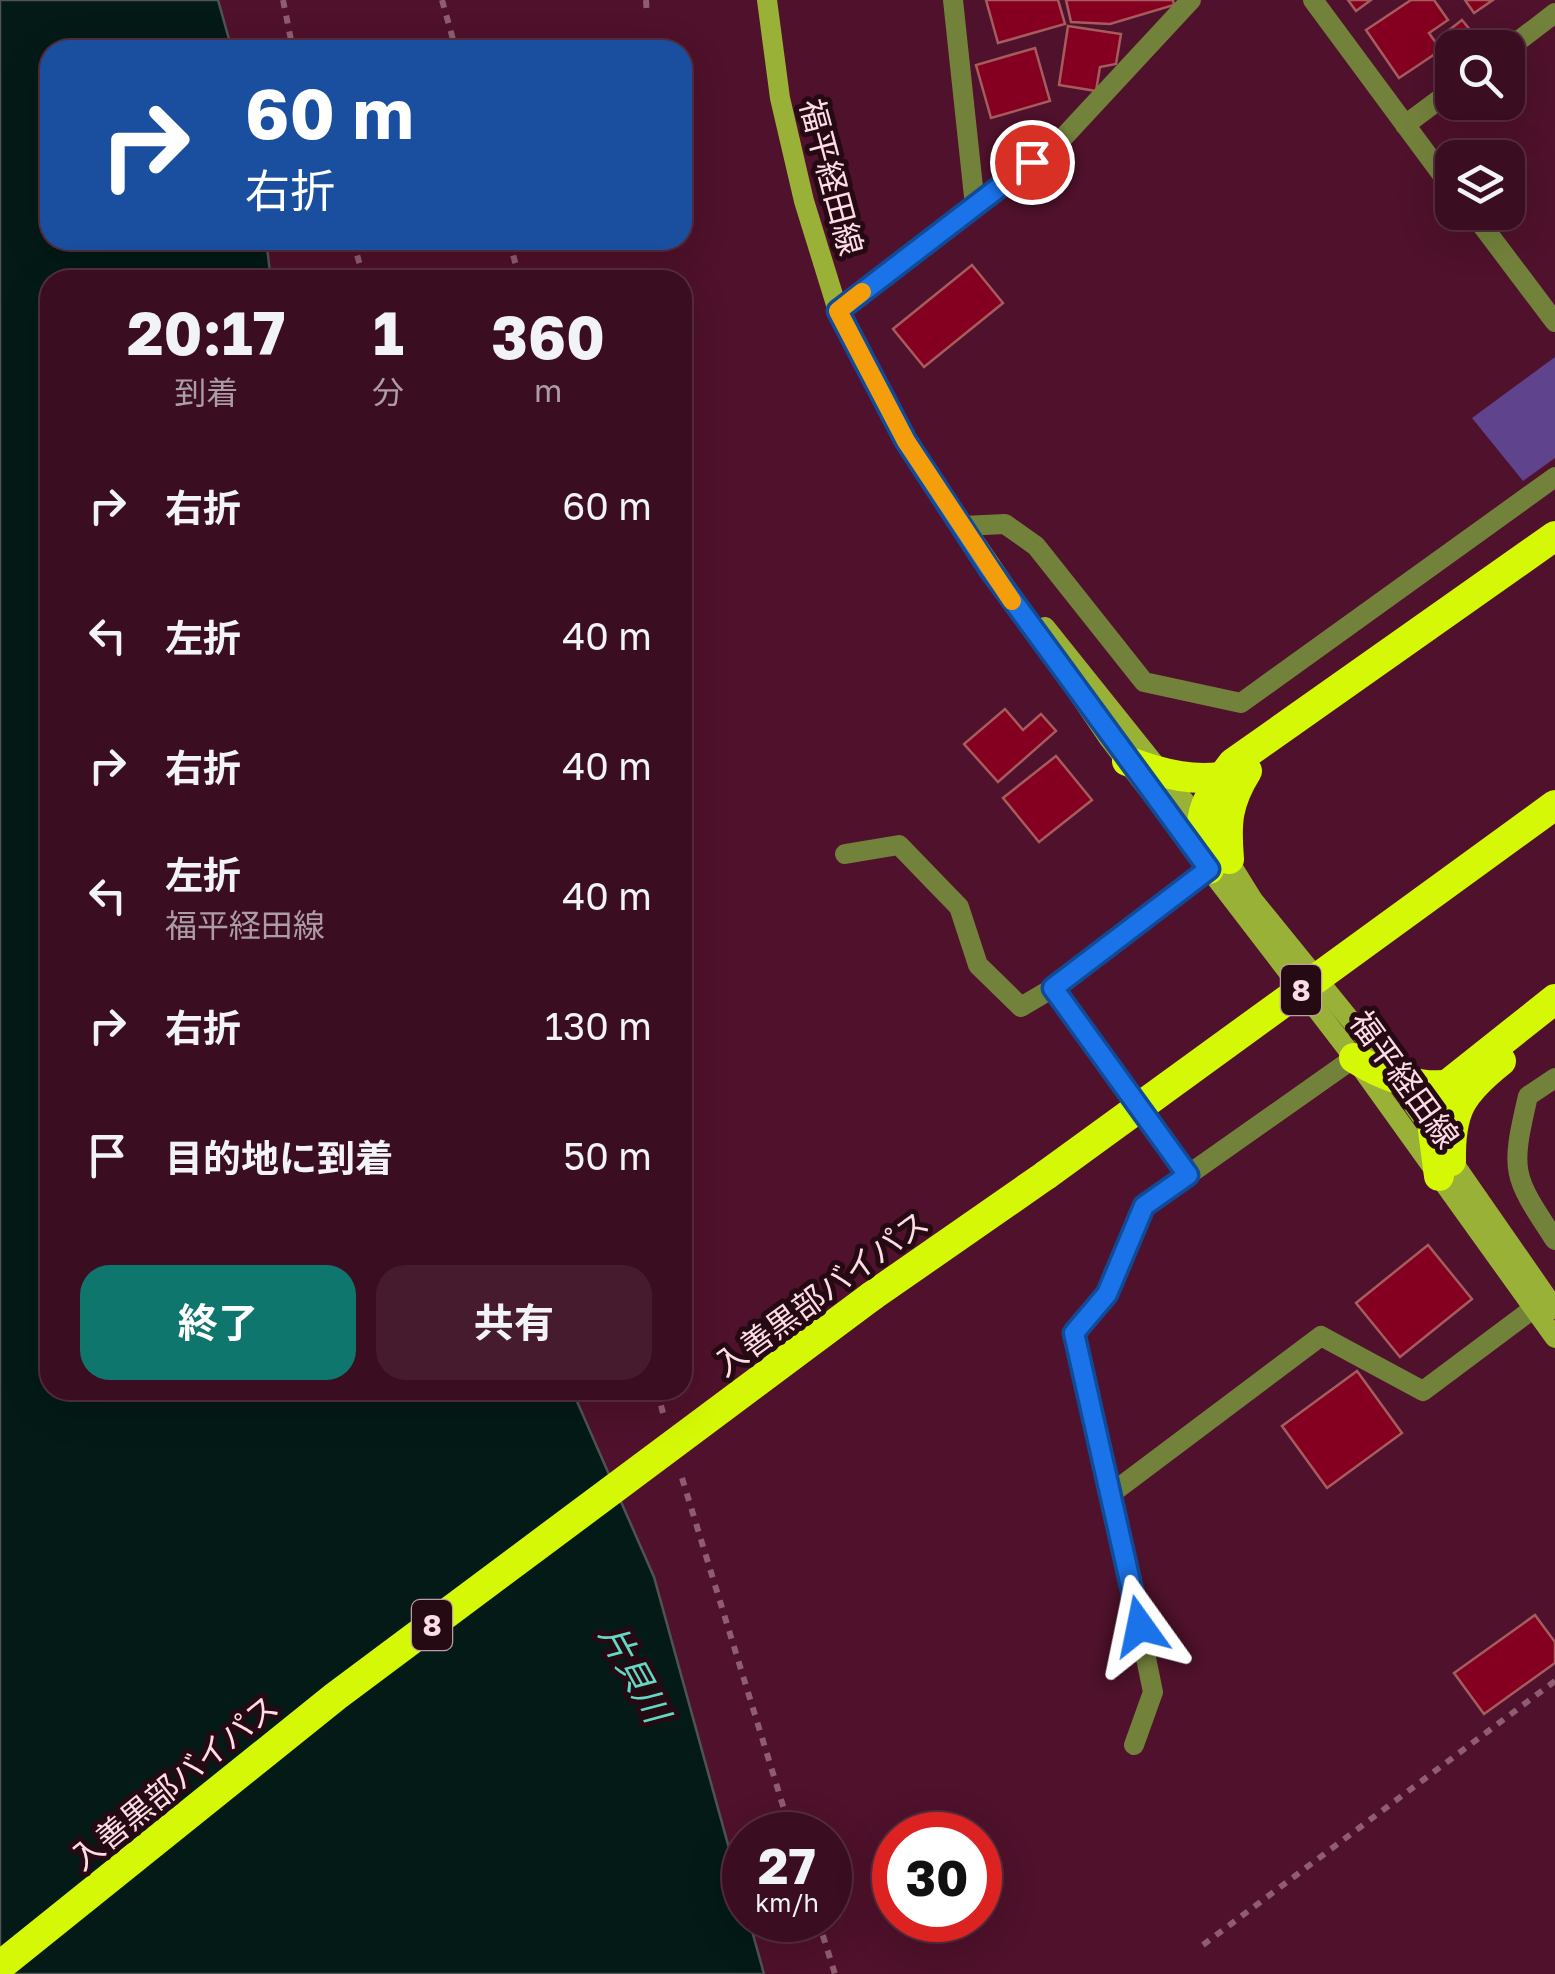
<!DOCTYPE html>
<html lang="ja">
<head>
<meta charset="utf-8">
<style>
  body { margin:0; font-family:"Golos Text","Noto Sans JP",sans-serif; background:#461b2d; color:#f1f3f6; height:100vh; display:flex; flex-direction:column; font-size:38px; white-space:nowrap }
  * { box-sizing:border-box; margin:0 }
  p { font-size:32px; color:#ac9ca5 }
  .icon { flex:none; width:55px; height:55px; fill:none; stroke:currentColor; stroke-width:2; stroke-linecap:round; stroke-linejoin:round }
  .map { position:relative; flex:1; overflow:hidden }
  .details { position:absolute; left:40px; top:270px; width:652px; height:1130px; display:flex; flex-direction:column; background:#3b0d20; border-radius:30px; box-shadow:0 10px 40px #0002,0 0 0 2px #542d3e }
  .details>* { flex:none }
  .banner { position:absolute; left:40px; top:40px; width:652px; height:210px; border-radius:30px; box-shadow:0 10px 40px #0002,0 0 0 2px #542d3e; background:#1a4fa0; color:#fff; overflow:hidden }
  .buttons { position:absolute; left:1435px; top:30px; display:grid; gap:20px }
  .buttons a { display:grid; place-items:center; width:90px; height:90px; border-radius:20px; background:#3b0d20; box-shadow:0 10px 40px #0002,0 0 0 2px #542d3e; font-size:50px }
  .speed { position:absolute; left:722px; top:1812px; display:flex; gap:20px; font-size:50px; font-weight:700; text-align:center }
  .speed>* { display:grid; place-content:center; width:130px; height:130px; border-radius:50%; background:#3b0d20; box-shadow:0 10px 40px #0002,0 0 0 2px #542d3e; line-height:1 }
  .speed small { font-size:25px; font-weight:400 }
  .speed .limit { border:15px solid #d22; background:#fff; color:#111 }
  .pin { position:absolute; display:grid; place-items:center; width:85px; height:85px; color:#fff; margin:-42px; border:5px solid #fff; border-radius:50%; box-shadow:0 2px 10px #0007 }
  .me { position:absolute; width:110px; margin:-55px; rotate:348deg; stroke-linejoin:round; filter:drop-shadow(0 0 8px #0008) }
  .turn { display:flex; align-items:center; gap:35px; height:210px; padding:0 40px; font-size:45px }
  .turn .icon { width:130px; height:130px; stroke-width:2.5 }
  .turn b { display:block; font-size:70px; line-height:85px }
  .eta { display:flex; justify-content:space-evenly; align-items:center; height:170px; text-align:center }
  .eta b { font-size:60px; font-weight:700; line-height:70px }
  .cta { display:flex; gap:20px; margin-top:auto; padding:20px 40px }
  .cta a { flex:1; height:115px; border-radius:30px; background:#0f766e; color:#fff; font-size:40px; font-weight:700; line-height:115px; text-align:center }
  .cta a+a { background:#461b2d; color:#f1f3f6 }
  ul { padding:0; list-style:none }
  li { display:flex; align-items:center; gap:30px; height:130px; padding:0 40px }
  li div { flex:1 }
  li b { display:block; font-size:38px }
  li em { font-style:normal }
  .map>svg:first-child { display:block }
</style>
</head>
<body>
<div class="map">
<svg width="1555" height="1974" viewBox="0 0 1555 1974">
  <rect width="100%" height="100%" fill="#4f112b"/>
  <path fill="#5f438d" d="M1555 357V458L1523 481 1472 418Z"/>
  <path fill="#031a16" stroke="#4e5454" stroke-width="2.5" d="M0 0H218L232 50H50V240H266L271 280H50V1390H572L654 1577 745 1906V1920H749L764 1974H0Z"/>
  <g fill="#850020" stroke="#a55c5d" stroke-width="2.5">
    <path d="M986 0H1058L1065 24 998 43Z"/>
    <path d="M1066 0H1173L1174 5 1110 24 1071 22Z"/>
    <path d="M1348 0H1371L1356 11Z"/>
    <path d="M1411 0H1434L1448 20 1429 33 1441 50 1399 78 1366 30Z"/>
    <path d="M1465 0H1493L1474 13Z"/>
    <path d="M1462 20 1484 47V48H1455L1444 34Z"/>
    <path d="M1068 26 1121 34 1116 64 1100 67 1096 91 1059 85Z"/>
    <path d="M1035 48 1050 101 991 118 976 65Z"/>
    <path d="M972 265 1003 303 924 367 893 329Z"/>
    <path d="M1005 709 1023 730 1041 714 1056 731 998 782 964 744Z"/>
    <path d="M1056 756 1092 800 1039 842 1003 798Z"/>
    <path d="M1428 1245 1472 1299 1400 1357 1356 1303Z"/>
    <path d="M1357 1371 1402 1433 1327 1488 1282 1426Z"/>
    <path d="M1535 1615 1555 1642V1663L1484 1714 1454 1673Z"/>
  </g>
  <g fill="none" stroke-linecap="round" stroke-linejoin="round">
    <g stroke="#8f5c70" stroke-width="6" stroke-dasharray="8 8" stroke-linecap="butt">
      <path d="M283 0 293 50"/>
      <path d="M442 0 456 50"/>
      <path d="M646 0 647 16"/>
      <path d="M353 240 364 280"/>
      <path d="M509 240 520 280"/>
      <path d="M657 1390 663 1413"/>
      <path d="M682 1478 792 1835"/>
      <path d="M818 1920 835 1974"/>
      <path d="M1203 1945 1555 1681"/>
    </g>
    <g stroke="#73823b" stroke-width="20">
      <path d="M953 0 975 206"/>
      <path d="M1313 0 1452 188"/>
      <path d="M1508 49 1555 13"/>
      <path d="M1405 125 1452 90"/>
      <path d="M1472 212 1555 322"/>
      <path d="M838 311 1061 140 1191 0"/>
      <path d="M963 526 1005 524 1036 546 1144 682 1241 703 1555 477"/>
      <path d="M845 854 899 845 959 907 978 965 1021 1007 1053 988"/>
      <path d="M1555 1078 1528 1096C1510 1173 1512 1175 1555 1240"/>
      <path d="M1188 1175 1053 988 1209 869"/>
      <path d="M1112 1493 1074 1333 1107 1294 1144 1206 1354 1058"/>
      <path d="M1134 1745 1153 1692 1112 1493 1321 1336 1423 1391 1534 1308"/>
    </g>
    <g stroke="#9ab137" stroke-width="20">
      <path d="M767 0 780 98 804 201 838 311 906 441 1110 740 1354 1058 1555 1338"/>
      <path d="M1045 627 1205 827"/>
      <path d="M1222 850 1253 900 1378 1054 1555 1309"/>
    </g>
    <g stroke="#d5f806" stroke-width="30">
      <path d="M1127 761C1162 774 1198 784 1235 774"/>
      <path d="M1229 859C1226 823 1227 803 1247 771"/>
      <path d="M1209 869C1194 820 1202 803 1233 763L1555 536"/>
      <path d="M1354 1058C1384 1077 1422 1091 1457 1083"/>
      <path d="M1451 1161C1450 1110 1461 1093 1501 1061"/>
      <path d="M1439 1176 1431 1115 1438 1092 1555 999"/>
      <path d="M872 1296 1046 1175"/>
    </g>
    <g stroke="#d5f806" stroke-width="30">
      <path d="M1046 1175 1555 805"/>
      <path d="M0 1966 336 1696 872 1296"/>
    </g>
  </g>
  <g fill="none" stroke-linecap="round" stroke-linejoin="round">
    <defs>
      <path id="route" d="M1032 162 838 311 906 441 989 568 1209 869 1053 988 1188 1175 1144 1206 1107 1294 1074 1333 1140 1626"/>
    </defs>
    <use href="#route" stroke="#114b97" stroke-width="25"/>
    <use href="#route" stroke="#1a73e8" stroke-width="18"/>
    <path stroke="#f59e0b" stroke-width="18" d="M862 292 838 311 906 441 1012 601"/>
  </g>
  <g text-anchor="middle" dominant-baseline="central" stroke-width="10" stroke-linejoin="round" paint-order="stroke">
    <g fill="#250a14" stroke="#bc9da6" stroke-width="2.5">
      <rect x="1281" y="965" width="40" height="50" rx="8"/>
      <rect x="412" y="1600" width="40" height="50" rx="8"/>
    </g>
    <g font-size="30" font-weight="bold" fill="#fddce5">
      <text x="1301" y="990">8</text>
      <text x="432" y="1625">8</text>
    </g>
    <g font-size="32" fill="#fddce5" stroke="#250a14">
      <text transform="translate(832 177) rotate(75)">福平経田線</text>
      <text transform="translate(1405 1079) rotate(54)">福平経田線</text>
      <text transform="translate(821 1293) rotate(-36)">入善黒部バイパス</text>
      <text transform="translate(174 1782) rotate(-39)">入善黒部バイパス</text>
    </g>
    <g font-size="35" font-style="italic" fill="#63d9c3" stroke="#250a14">
      <text transform="translate(635 1673) rotate(61)">片貝川</text>
    </g>
  </g>
</svg>
<div class="buttons">
<a><svg class="icon" aria-label="search" viewBox="0 0 24 24"><circle cx="10" cy="10" r="6"/><path d="M15 15l6 6"/></svg></a>
<a><svg class="icon" aria-label="layers" viewBox="0 0 24 24"><path d="M12 4l9 5-9 5-9-5zM3 14l9 5 9-5"/></svg></a>
</div>
<div class="speed"><div>27<small>km/h</small></div><div class="limit">30</div></div>
<div class="pin" style="left:1032px;top:162px;background:#d93025"><svg class="icon" aria-label="arrive" viewBox="0 0 24 24"><path d="M6 21V4h12l-3 4 3 4H6"/></svg></div>
<svg class="me" style="left:1140px;top:1626px" viewBox="-20 -20 40 40"><path d="M0-17L14 15 0 8-14 15z" fill="#1a73e8" stroke="#fff" stroke-width="4"/></svg>
<div class="banner">
<div class="turn"><svg class="icon" aria-label="right" viewBox="0 0 24 24"><path d="M7 20v-9h11M14 6l5 5-5 5"/></svg><div><b>60 m</b>右折</div></div>
</div>
<section class="details">
<div class="eta">
<div><b>20:17</b><p>到着</p></div>
<div><b>1</b><p>分</p></div>
<div><b>360</b><p>m</p></div>
</div>
<ul>
<li><svg class="icon" aria-label="right" viewBox="0 0 24 24"><path d="M7 20v-9h11M14 6l5 5-5 5"/></svg><div><b>右折</b></div><em>60 m</em></li>
<li><svg class="icon" aria-label="left" viewBox="0 0 24 24"><path d="M17 20v-9H6M10 6l-5 5 5 5"/></svg><div><b>左折</b></div><em>40 m</em></li>
<li><svg class="icon" aria-label="right" viewBox="0 0 24 24"><path d="M7 20v-9h11M14 6l5 5-5 5"/></svg><div><b>右折</b></div><em>40 m</em></li>
<li><svg class="icon" aria-label="left" viewBox="0 0 24 24"><path d="M17 20v-9H6M10 6l-5 5 5 5"/></svg><div><b>左折</b><p>福平経田線</p></div><em>40 m</em></li>
<li><svg class="icon" aria-label="right" viewBox="0 0 24 24"><path d="M7 20v-9h11M14 6l5 5-5 5"/></svg><div><b>右折</b></div><em>130 m</em></li>
<li><svg class="icon" aria-label="arrive" viewBox="0 0 24 24"><path d="M6 21V4h12l-3 4 3 4H6"/></svg><div><b>目的地に到着</b></div><em>50 m</em></li>
</ul>
<div class="cta"><a>終了</a><a>共有</a></div>
</section>
</div>
</body>
</html>
